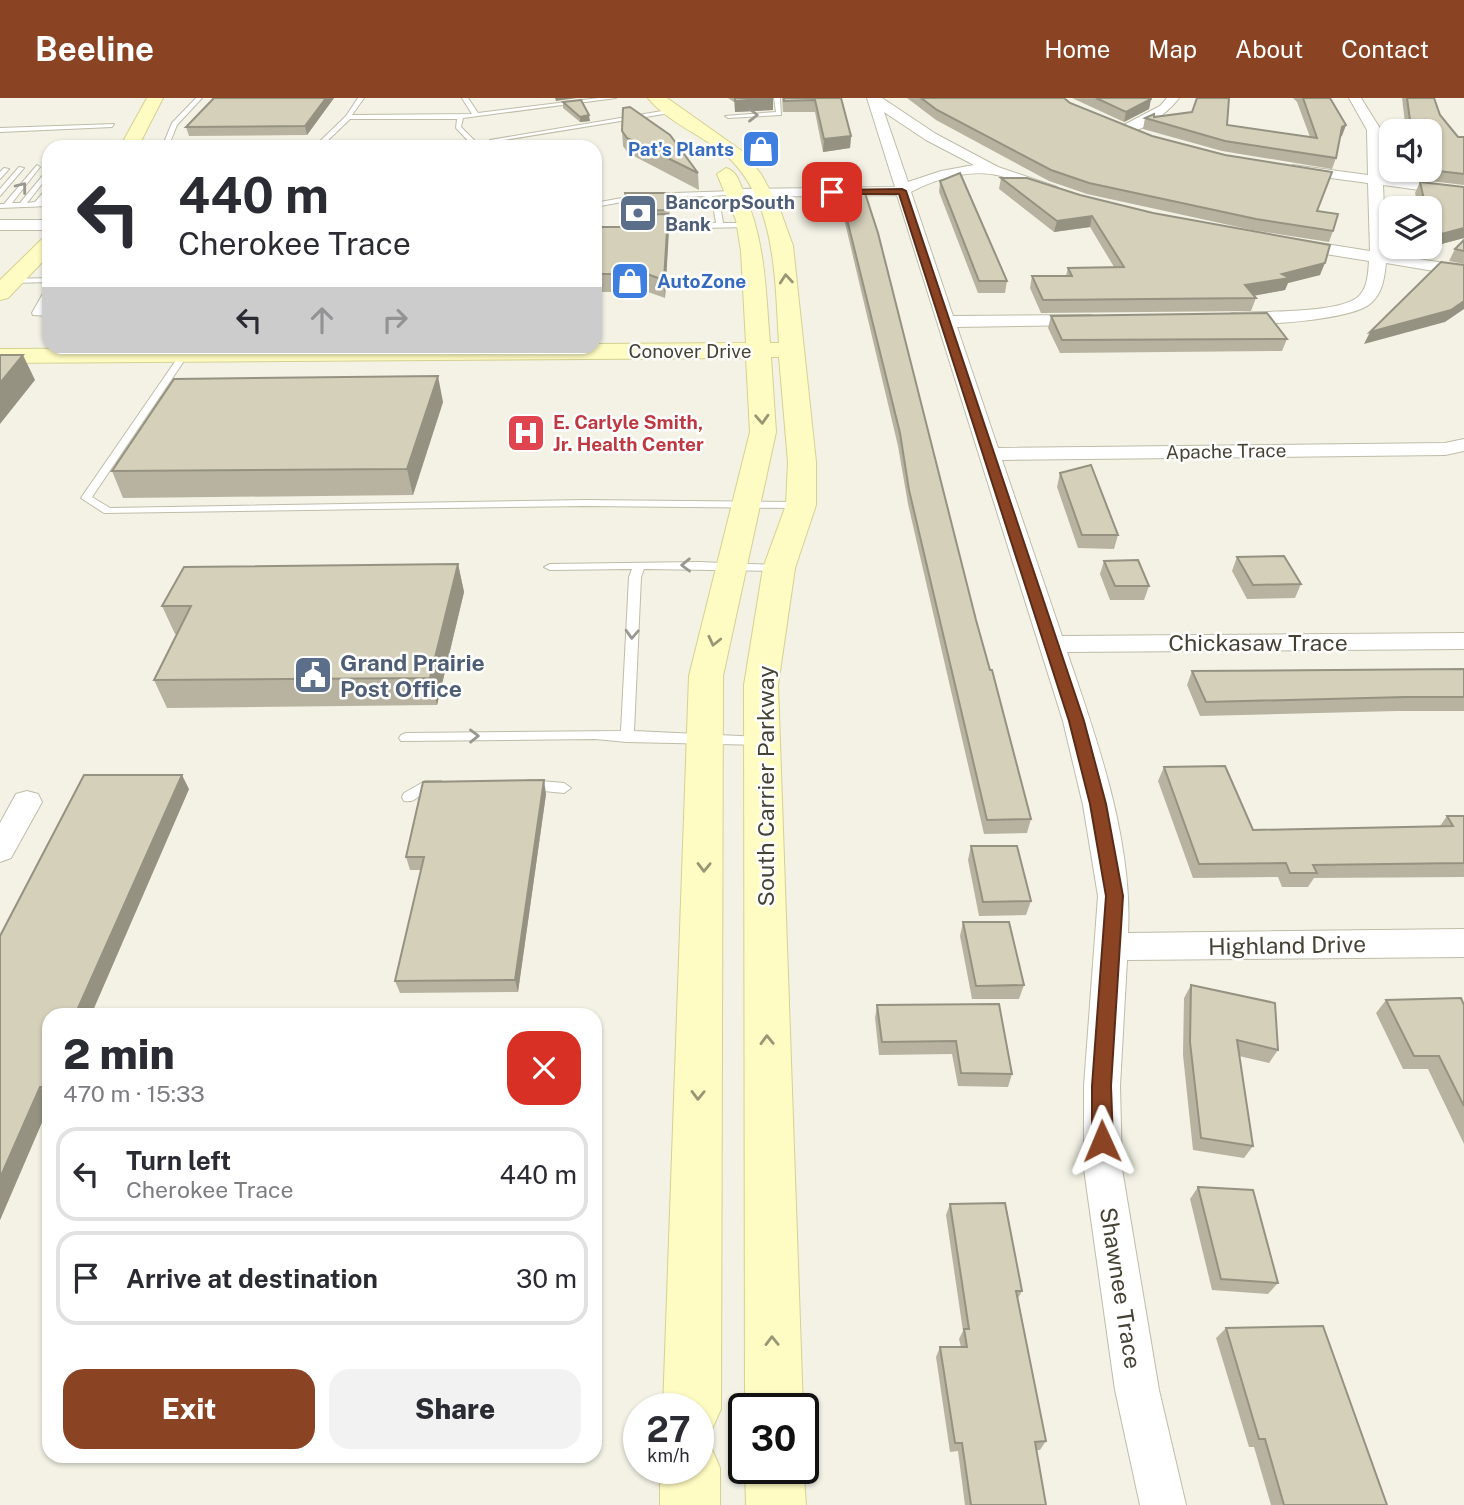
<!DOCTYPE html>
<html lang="en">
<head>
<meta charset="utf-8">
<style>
  body { margin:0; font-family:"Public Sans",sans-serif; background:#f2f2f3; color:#2b2b33; height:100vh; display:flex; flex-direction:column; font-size:26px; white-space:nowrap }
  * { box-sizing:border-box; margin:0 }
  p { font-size:23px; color:#7c7c81 }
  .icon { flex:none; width:38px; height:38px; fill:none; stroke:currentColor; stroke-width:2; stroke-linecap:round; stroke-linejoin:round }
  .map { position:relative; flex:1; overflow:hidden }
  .sheet { position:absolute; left:42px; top:910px; width:560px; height:455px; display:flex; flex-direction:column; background:#fff; border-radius:21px; box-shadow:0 2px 5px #0004 }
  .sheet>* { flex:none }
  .guide { position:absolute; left:42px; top:42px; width:560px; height:214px; border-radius:21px; box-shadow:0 2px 5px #0004; background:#fff; color:#2b2b33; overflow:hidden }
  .controls { position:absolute; left:1379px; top:21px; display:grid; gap:14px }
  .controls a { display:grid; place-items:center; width:63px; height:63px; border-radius:14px; background:#fff; box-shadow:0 2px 5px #0004; font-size:35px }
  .speed { position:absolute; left:623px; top:1295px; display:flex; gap:14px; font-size:35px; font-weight:700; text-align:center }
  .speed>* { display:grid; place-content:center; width:91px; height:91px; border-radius:50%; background:#fff; box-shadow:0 2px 5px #0004; line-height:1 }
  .speed small { font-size:18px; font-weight:400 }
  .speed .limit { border:4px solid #111; border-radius:10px; background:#fff; color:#111 }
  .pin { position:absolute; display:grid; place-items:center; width:60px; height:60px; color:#fff; margin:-30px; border-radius:14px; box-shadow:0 4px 10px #0006 }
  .me { position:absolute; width:77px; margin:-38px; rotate:359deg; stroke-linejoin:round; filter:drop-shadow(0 0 5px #0008) }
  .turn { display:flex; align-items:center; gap:24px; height:147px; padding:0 21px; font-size:32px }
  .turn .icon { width:91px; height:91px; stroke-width:2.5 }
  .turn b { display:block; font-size:49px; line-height:60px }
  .lanes { display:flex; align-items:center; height:66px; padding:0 21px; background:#0003; justify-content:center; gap:35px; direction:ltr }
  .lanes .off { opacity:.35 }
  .round { display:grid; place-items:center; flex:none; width:74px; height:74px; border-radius:21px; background:#f2f2f3 }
  .headline { display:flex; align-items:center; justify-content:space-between; height:119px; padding:0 21px }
  h1 { font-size:42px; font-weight:800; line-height:52px }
  .action { display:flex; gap:14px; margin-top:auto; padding:14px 21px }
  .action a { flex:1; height:80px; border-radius:21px; background:#8a4423; color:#fff; font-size:28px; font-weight:800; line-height:80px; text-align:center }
  .action a+a { background:#f2f2f3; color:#2b2b33 }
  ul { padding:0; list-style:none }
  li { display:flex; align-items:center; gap:21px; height:94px; margin:0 14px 10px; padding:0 7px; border:4px solid #e1e1e2; border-radius:21px }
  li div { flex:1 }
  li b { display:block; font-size:26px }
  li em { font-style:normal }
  header { display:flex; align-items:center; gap:42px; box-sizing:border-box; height:98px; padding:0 35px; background:#8a4423; color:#fff }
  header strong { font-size:33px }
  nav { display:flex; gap:38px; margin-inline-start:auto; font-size:24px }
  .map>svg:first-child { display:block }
</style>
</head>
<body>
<header>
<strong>Beeline</strong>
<nav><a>Home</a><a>Map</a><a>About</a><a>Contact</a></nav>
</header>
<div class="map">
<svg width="1464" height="1407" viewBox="0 0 1464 1407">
  <rect width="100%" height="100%" fill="#f3f2e5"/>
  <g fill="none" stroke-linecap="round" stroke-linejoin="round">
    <defs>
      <g id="lane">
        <path d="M196 0H202L177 27 169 47 199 49H127L130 46 163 47 172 25Z"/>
        <path d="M358 0H364L352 17 472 16 462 0H468L478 15 599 0H616L463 20 461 29 481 49H474L456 30 457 21H350L321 49H314L346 18Z"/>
        <path d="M774 0H780L781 17 728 20 725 18 776 14Z"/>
        <path d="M674 11 676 14 498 43 503 49H496L490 42Z"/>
        <path d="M114 26 112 29 0 34V30Z"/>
        <path d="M37 67 40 69 12 105H20L49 70V77L27 105 35 104 49 88V95L42 104H49V108L0 110V106H4Z"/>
        <path d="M19 69 24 70 0 98V91Z"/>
        <path d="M4 70 9 71 0 81V74Z"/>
        <path d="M736 93 738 96 712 98 720 107 723 125H747L751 127 750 129 652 131 648 129 652 127 716 125 713 107 704 98 643 100 595 109V105L643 96Z"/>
        <path d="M49 180V184L12 185 8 183 12 181Z"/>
        <path d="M49 190V199L42 212H49V218L33 217 32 215 45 192Z"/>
        <path d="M184 254 188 257 92 399 110 410 585 402 801 404 806 407 801 410 585 408 104 415 81 400 181 255Z"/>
        <path d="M698 464 779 467 785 470 779 473 644 471 641 479 634 633 761 639 766 641 768 644 766 647 627 644 595 641 401 643 399 640 401 637 406 635 621 633 629 479 632 471 550 472 544 469 550 466Z"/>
        <path d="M528 682 564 685 571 690 564 695 523 691 521 687Z"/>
        <path d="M425 683H441L448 688C441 695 434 691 426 694 417 698 415 705 404 703L402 699 404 695Z"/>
      </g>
      <g id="street">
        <path d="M867 0H882L936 36 998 69 1057 89 1059 92 1052 96C1034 92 1018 83 1001 78 973 70 936 80 911 94L953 218 1091 217 1100 222 1091 227 957 229 998 350 1445 345 1464 341V353L1445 357 1002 362 1062 538 1464 535V551L1067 554C1097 641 1133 743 1128 835L1464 831V859L1127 862 1120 988 1122 1071 1159 1292 1186 1407H1140L1115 1292 1084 1071V988L1098 798 1083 707 1063 623 897 97 736 99 729 95 736 91 895 89ZM884 14 926 42 974 67 941 73 908 84Z"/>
        <path d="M1167 0H1179C1169 14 1138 38 1120 35V29L1160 8Z"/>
        <path d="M1349 0H1361L1381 32 1383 79 1464 90V98L1383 87 1386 156 1464 168V178L1386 165C1384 181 1383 194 1371 205 1354 222 1249 230 1226 224L1223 220 1232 215C1260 213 1337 216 1358 199 1368 190 1368 175 1369 163L1288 150 1280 145 1288 140 1370 153 1368 85 1293 75 1286 71 1293 67 1368 77 1367 32Z"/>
        <rect x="0" y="122" width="49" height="10"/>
        <path d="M27 693 38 696 42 704 11 760 0 764V725L16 696Z"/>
      </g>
      <g id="secondary">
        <path d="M147 0H163L138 49H120Z"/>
        <path d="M648 0H667L742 53 761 76 779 109 793 148 816 364V407L795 470 778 587 803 1311H745L744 587 763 470 786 407 788 364 779 259H771L776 334 723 578 721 1311 712 1331 698 1337V1311H663L689 578 750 334 746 260 0 265V251L595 248V246L746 245 741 153 736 122 717 76 726 70C736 73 738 81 742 90 766 144 765 187 770 245H779C775 185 777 107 730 61 706 38 669 26 648 0Z"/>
        <path d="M49 139V157L8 200 0 202V182L42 141Z"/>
        <path d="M698 1344 711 1349 720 1370V1407H660V1370H698Z"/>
        <path d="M803 1366 806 1407H746L745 1370H803Z"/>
      </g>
    </defs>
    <use href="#lane" stroke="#bfbca8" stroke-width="2"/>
    <use href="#street" stroke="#bfbca8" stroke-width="2"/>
    <use href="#secondary" stroke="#d5d193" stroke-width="2"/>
    <use href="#lane" fill="#fff" fill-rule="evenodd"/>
    <use href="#street" fill="#fff" fill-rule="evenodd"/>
    <use href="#secondary" fill="#fffcc3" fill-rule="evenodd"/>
  </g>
  <g fill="#b7b3a0">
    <path d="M214 0H334L307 37 189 38 186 29Z"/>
    <path d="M728 0H773V12L735 14 734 4Z"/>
    <path d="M782 0H841L851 38 850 50 823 54 815 14H783Z"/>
    <path d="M907 0H1064L1070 5 1318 113 1333 133 1329 144 1252 132 1087 96 1049 83 936 22Z"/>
    <path d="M1072 0H1151L1149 11 1124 24Z"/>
    <path d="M1293 0H1330L1342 38 1340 39 1336 60 1332 71 1222 53 1143 31 1145 20 1154 19 1227 27 1310 39 1297 4Z"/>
    <path d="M1402 0H1434L1440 17 1458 39H1464V87L1413 81 1412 72H1430V33H1406Z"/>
    <path d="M563 4 590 23 580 24 563 10Z"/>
    <path d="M622 33 698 75 699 92 628 55 623 48Z"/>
    <path d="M1001 80 1320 177 1288 185 1285 192 1253 198 1256 200 1251 213 1041 215 1030 190 1032 178H1066L1068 170 1114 169 1090 129 1054 134 999 91Z"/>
    <path d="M940 83 1007 183 1005 195H978L939 94Z"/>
    <path d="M1420 84 1464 89V140L1415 153 1416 149H1430V110H1419L1415 95Z"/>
    <path d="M840 93 976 522 1031 721 1027 735 984 736 908 406 898 348 840 104Z"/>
    <path d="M625 95H669L670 124H669L665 200 648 194H595V129H632V124H630L625 106Z"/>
    <path d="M1464 142V166L1449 163 1455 151Z"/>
    <path d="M1051 218 1287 241 1282 253 1060 255 1048 230Z"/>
    <path d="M443 304 413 397 123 400 112 373Z"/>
    <path d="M1060 375 1118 437 1114 451 1078 450 1057 389Z"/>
    <path d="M1237 459 1301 486 1295 500 1247 501 1232 473Z"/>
    <path d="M1104 463 1149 488 1144 502H1110L1100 476Z"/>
    <path d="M458 466 464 494 437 607 167 610 154 582 177 536H175L162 508Z"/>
    <path d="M1464 571V613H1397L1200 618 1187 587 1192 573Z"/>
    <path d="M1164 669 1253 732 1440 728 1447 718H1464V779L1314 780 1308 789H1282L1278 779 1193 780 1158 683Z"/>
    <path d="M189 691 91 917H49V1008L0 1122V838Z"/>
    <path d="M546 696 518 894 400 895 395 883 421 772H410L406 759Z"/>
    <path d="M971 748 1031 803 1026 817 979 818 968 762Z"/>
    <path d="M963 824 1024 887 1019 901H972L960 838Z"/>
    <path d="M1191 887 1278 952 1269 965 1239 958 1253 1048 1244 1060 1193 1052 1183 957 1184 900Z"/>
    <path d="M1386 902 1464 907V1046L1428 971H1403L1376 915Z"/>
    <path d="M999 906 1012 976 1008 989 958 988 952 956 879 957 875 920 877 907Z"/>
    <path d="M1198 1089 1278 1185 1268 1196 1212 1192 1190 1101Z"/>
    <path d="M950 1106 1022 1193 1018 1200 1046 1343 1040 1352H1036L1046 1407H965L958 1353 950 1354 936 1259 940 1249H961L959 1241 963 1233 946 1117Z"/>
    <path d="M1226 1230 1387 1407H1271L1254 1349H1249L1216 1240Z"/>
  </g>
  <g fill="#959282">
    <path d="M326 0H334L307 37 305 28Z"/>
    <path d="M555 0H577L556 3Z"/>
    <path d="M773 0V12L735 14V3Z"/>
    <path d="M1151 1 1149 11 1124 24 1126 14Z"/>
    <path d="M589 17 590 23 580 24V19Z"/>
    <path d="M1346 27 1342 38 1338 39 1342 29Z"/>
    <path d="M851 38 850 50 823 54 824 41Z"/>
    <path d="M668 116 669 133 665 200 664 182Z"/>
    <path d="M1092 118 1090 129 1054 134 1057 123Z"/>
    <path d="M1464 130V140L1415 153 1417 149H1430V139Z"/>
    <path d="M1325 165 1320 177 1288 185 1285 192 1241 200 1245 187 1282 176Z"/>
    <path d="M1464 203V211L1445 224 1364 246 1370 234Z"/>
    <path d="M23 257 35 282 0 326V285Z"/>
    <path d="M438 278 443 304 413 397 407 371Z"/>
    <path d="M458 466 464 494 437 607 430 580Z"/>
    <path d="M182 677 189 691 91 917H75Z"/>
    <path d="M544 682 546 696 518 894 515 882Z"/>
    <path d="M49 975V996L43 989Z"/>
    <path d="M40 989 49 999V1008L0 1122V1080Z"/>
  </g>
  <g fill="#d5d0ba" stroke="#959282" stroke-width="2">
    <path d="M214 0H326L305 28 186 29Z"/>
    <path d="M735 0H773L735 3Z"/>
    <path d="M784 0H841L851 38 824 41 815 2 784 3Z"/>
    <path d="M921 0H1064L1070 5 1152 38 1225 57 1332 74 1317 113 1338 116 1333 133 1256 121 1089 85 1051 72 937 12Z"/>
    <path d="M1096 0H1151V1L1126 14Z"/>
    <path d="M1197 0H1229L1227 27 1317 40 1303 0H1330L1346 27 1342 29 1336 60 1225 43 1145 20 1154 16V19L1192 14Z"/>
    <path d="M1407 0H1434L1440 17 1458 39H1464V76L1430 72V33H1417V31L1411 30Z"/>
    <path d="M581 2 589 17 580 19 563 4Z"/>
    <path d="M630 9 670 37 698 75 627 40 622 33 623 10Z"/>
    <path d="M461 46 460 49H392L394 47Z"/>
    <path d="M960 75 1007 183H979L940 83Z"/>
    <path d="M1001 80H1027L1080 97 1153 115 1330 147 1325 165 1282 176 1290 180 1245 187 1256 200 1043 202 1032 178H1072L1068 170 1124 169 1092 118 1057 123Z"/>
    <path d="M1420 84 1464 89V130L1430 139V110H1426Z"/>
    <path d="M864 92 878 135 976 522 990 572H992L1031 721 987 722 909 392 900 335 840 93Z"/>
    <path d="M625 95H669V112L629 113Z"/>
    <path d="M668 116 664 182 647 176H595V129H635L632 117Z"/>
    <path d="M1464 142V153L1455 151Z"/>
    <path d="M1441 164 1464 167V203L1451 212 1370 234Z"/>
    <path d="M1267 215 1287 241 1062 242 1051 218Z"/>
    <path d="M0 257H23L0 285Z"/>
    <path d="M438 278 407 371 112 373 174 281Z"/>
    <path d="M1091 367 1118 437H1082L1060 375Z"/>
    <path d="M1284 458 1301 486 1253 487 1237 459Z"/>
    <path d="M1138 462 1149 488H1115L1104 463Z"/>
    <path d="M458 466 430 580 154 582 191 508H162L184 469Z"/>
    <path d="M1464 571V599H1405L1206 604 1192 573Z"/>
    <path d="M1225 668 1253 732 1453 728 1447 718H1464V765L1313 767 1317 775H1290L1286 765 1199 766 1164 669Z"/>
    <path d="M84 677H182L75 917H49V975L43 989H40L0 1080V838Z"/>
    <path d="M544 682 515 882 395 883 424 759H406L423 684Z"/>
    <path d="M971 748H1017L1031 803 983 804Z"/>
    <path d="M963 824H1009L1024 887 976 888Z"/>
    <path d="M1191 887 1275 905 1278 952 1237 942 1253 1048 1201 1040 1190 944Z"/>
    <path d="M1461 900 1464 907V1008L1439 958H1414L1386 902Z"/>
    <path d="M999 906 1012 976 961 975 956 943 882 944 877 907Z"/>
    <path d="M1198 1089 1253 1092 1278 1185 1221 1181Z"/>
    <path d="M1005 1105 1022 1193H1016L1046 1343 1035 1344 1046 1407H971L962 1345H955L940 1249H967L964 1231H969L950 1106Z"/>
    <path d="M1323 1228 1387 1407H1284L1265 1341H1259L1226 1230Z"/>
  </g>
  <defs><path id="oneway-chevron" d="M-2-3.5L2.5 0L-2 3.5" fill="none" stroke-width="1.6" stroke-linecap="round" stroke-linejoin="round" transform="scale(1.75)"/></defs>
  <g stroke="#999890">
    <use href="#oneway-chevron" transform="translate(753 17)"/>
    <use href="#oneway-chevron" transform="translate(22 89) rotate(-52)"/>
    <use href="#oneway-chevron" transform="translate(686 467) rotate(179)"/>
    <use href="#oneway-chevron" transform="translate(632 536) rotate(93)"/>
    <use href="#oneway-chevron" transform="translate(474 638) rotate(-1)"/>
  </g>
  <g stroke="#999675">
    <use href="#oneway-chevron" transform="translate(786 181) rotate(-95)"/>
    <use href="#oneway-chevron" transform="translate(762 321) rotate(87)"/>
    <use href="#oneway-chevron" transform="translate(714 543) rotate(103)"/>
    <use href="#oneway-chevron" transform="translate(704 769) rotate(91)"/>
    <use href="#oneway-chevron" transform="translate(767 942) rotate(-91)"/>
    <use href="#oneway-chevron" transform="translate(698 997) rotate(91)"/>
    <use href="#oneway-chevron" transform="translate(772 1243) rotate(-91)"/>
  </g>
  <path fill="#8a4423" stroke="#5a2c17" stroke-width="2" d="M902 91 906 93 1084 623 1106 706 1123 798 1111 988 1113 1043 1110 1050 1102 1053 1095 1050 1092 1043V988L1106 798 1090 706 1069 623 899 96H832L828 94 832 92Z"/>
  <defs>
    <symbol id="shop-square" viewBox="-11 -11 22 22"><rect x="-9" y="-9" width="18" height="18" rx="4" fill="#3f7fe0" stroke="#fff"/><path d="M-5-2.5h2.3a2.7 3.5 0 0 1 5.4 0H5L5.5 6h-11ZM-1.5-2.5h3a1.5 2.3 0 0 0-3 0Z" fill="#fff"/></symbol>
    <symbol id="bank-square" viewBox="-11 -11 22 22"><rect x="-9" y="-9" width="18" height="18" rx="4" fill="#5c6f8a" stroke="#fff"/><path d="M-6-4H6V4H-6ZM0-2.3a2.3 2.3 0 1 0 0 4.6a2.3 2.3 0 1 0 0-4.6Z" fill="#fff"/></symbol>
    <symbol id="hospital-square" viewBox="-11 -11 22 22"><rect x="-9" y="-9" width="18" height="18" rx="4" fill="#e0444e" stroke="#fff"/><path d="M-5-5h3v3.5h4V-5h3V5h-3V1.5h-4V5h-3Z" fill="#fff"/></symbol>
    <symbol id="civic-square" viewBox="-11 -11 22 22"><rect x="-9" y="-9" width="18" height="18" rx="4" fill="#5c6f8a" stroke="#fff"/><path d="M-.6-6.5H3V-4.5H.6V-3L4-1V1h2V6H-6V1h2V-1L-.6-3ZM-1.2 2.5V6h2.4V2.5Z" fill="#fff"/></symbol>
  </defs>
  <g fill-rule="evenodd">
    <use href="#shop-square" x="739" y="29" width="44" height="44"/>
    <use href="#bank-square" x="616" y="93" width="44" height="44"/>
    <use href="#shop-square" x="608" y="161" width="44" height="44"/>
    <use href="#hospital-square" x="504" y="313" width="44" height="44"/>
    <use href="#civic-square" x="291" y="555" width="44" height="44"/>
  </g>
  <g text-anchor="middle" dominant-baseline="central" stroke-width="5" stroke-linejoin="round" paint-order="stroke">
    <g font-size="19" font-weight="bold" fill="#366cbe" stroke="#fff" text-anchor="end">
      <text x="734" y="51">Pat's Plants</text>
      <text x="657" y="183" text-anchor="start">AutoZone</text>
    </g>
    <g font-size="19" font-weight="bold" fill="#4e5e75" stroke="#fff" text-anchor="start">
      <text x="665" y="104">BancorpSouth<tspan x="665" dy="22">Bank</tspan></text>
    </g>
    <g font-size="19" fill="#464335" stroke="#fff">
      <text x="690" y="253">Conover Drive</text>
      <text transform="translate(1226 353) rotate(-1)">Apache Trace</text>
    </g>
    <g font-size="19" font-weight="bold" fill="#be3a42" stroke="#fff" text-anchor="start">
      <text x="553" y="324">E. Carlyle Smith,<tspan x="553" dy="22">Jr. Health Center</tspan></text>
    </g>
    <g font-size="23" fill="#464335" stroke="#fff">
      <text x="1258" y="544">Chickasaw Trace</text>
      <text transform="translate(765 688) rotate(-90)">South Carrier Parkway</text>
      <text transform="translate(1287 847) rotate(-1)">Highland Drive</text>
      <text transform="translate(1121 1190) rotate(81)">Shawnee Trace</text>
    </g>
    <g font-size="23" font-weight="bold" fill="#4e5e75" stroke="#fff" text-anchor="start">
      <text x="340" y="564">Grand Prairie<tspan x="340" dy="26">Post Office</tspan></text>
    </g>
  </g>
</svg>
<div class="controls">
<a><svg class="icon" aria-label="sound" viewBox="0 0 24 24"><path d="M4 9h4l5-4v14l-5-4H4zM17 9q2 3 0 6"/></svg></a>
<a><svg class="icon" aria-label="layers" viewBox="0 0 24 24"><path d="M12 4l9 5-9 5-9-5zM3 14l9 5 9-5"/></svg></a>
</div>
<div class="speed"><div>27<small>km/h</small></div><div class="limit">30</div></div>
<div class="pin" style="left:832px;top:94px;background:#d93025"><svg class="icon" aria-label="arrive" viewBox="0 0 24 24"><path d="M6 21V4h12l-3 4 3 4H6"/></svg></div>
<svg class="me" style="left:1102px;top:1043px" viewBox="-20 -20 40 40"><path d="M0-17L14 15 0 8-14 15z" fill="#8a4423" stroke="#fff" stroke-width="4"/></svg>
<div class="guide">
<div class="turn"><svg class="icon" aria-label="left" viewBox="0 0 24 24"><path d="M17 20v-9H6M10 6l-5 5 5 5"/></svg><div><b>440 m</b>Cherokee Trace</div></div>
<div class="lanes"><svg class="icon" aria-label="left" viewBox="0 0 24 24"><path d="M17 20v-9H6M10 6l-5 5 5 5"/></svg><svg class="icon off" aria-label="ahead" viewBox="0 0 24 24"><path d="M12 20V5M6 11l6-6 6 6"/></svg><svg class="icon off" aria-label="right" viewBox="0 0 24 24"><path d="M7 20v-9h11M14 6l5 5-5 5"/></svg></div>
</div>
<section class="sheet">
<div class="headline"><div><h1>2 min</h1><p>470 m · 15:33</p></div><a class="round" style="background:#d93025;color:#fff"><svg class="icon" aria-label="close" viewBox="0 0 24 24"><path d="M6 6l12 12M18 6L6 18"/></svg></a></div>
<ul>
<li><svg class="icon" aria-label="left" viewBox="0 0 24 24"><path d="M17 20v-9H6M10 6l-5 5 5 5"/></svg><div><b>Turn left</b><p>Cherokee Trace</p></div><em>440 m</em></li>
<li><svg class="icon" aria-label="arrive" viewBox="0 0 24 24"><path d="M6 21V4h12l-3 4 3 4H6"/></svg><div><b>Arrive at destination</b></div><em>30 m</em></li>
</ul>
<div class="action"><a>Exit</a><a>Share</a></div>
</section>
</div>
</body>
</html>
